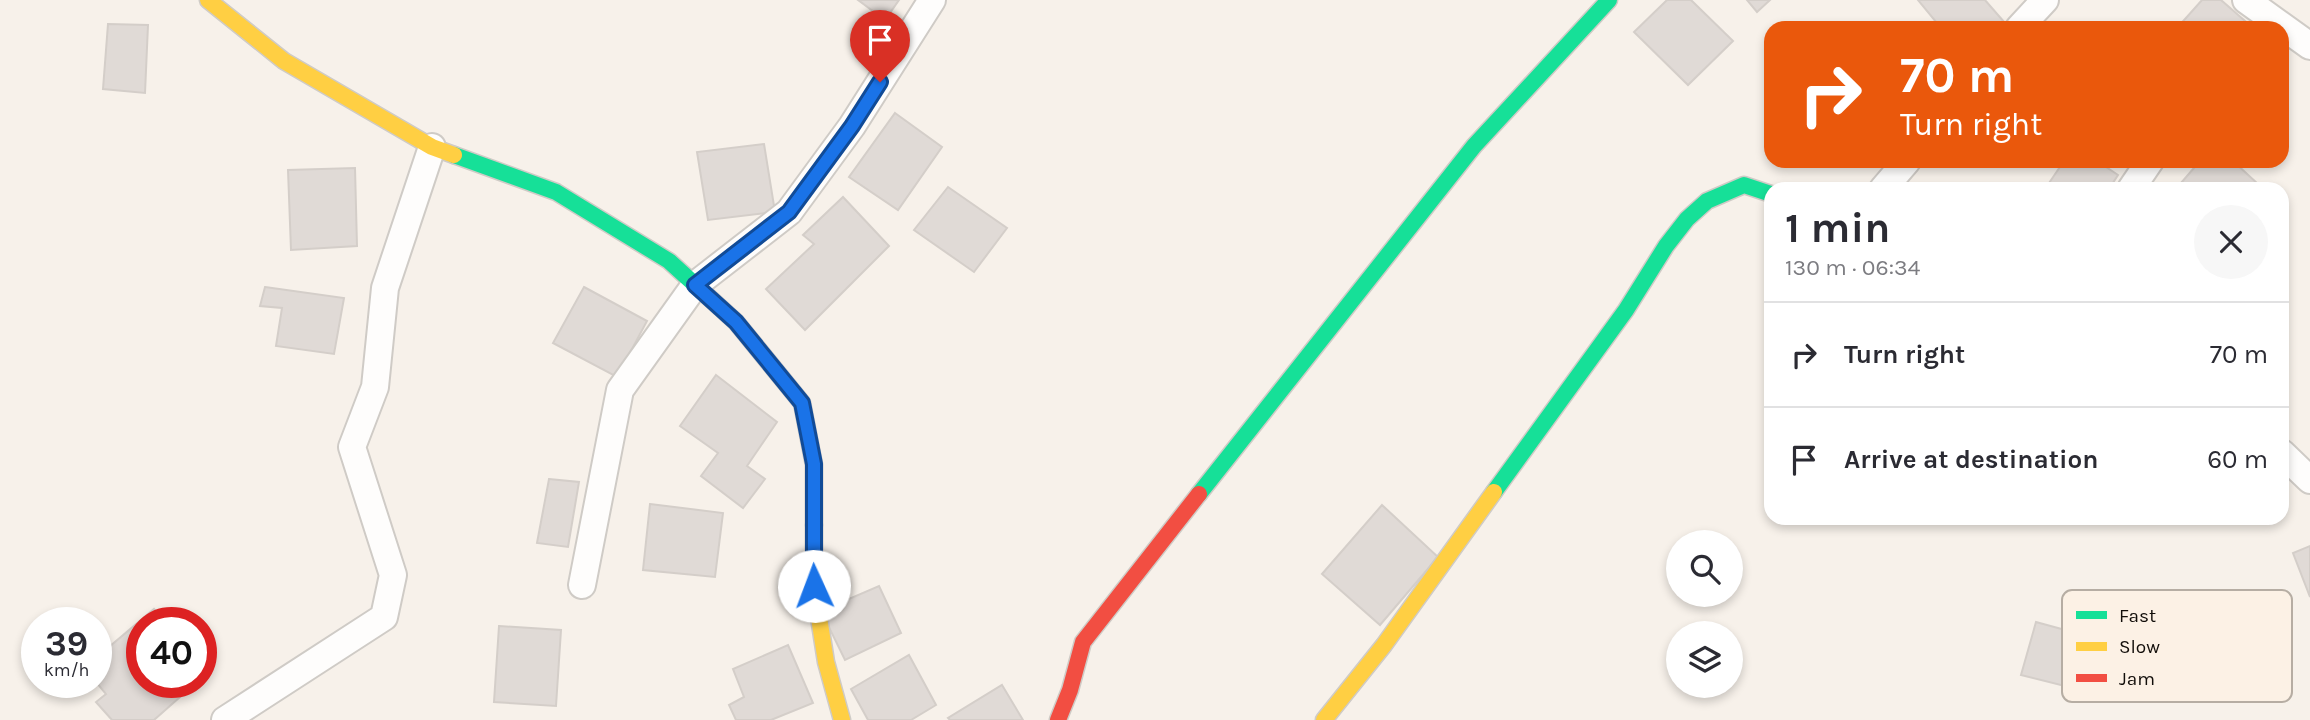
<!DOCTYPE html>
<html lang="en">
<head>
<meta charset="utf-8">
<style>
  body { margin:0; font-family:Karla,sans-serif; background:#f7f7f7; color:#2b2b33; height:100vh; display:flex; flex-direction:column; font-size:26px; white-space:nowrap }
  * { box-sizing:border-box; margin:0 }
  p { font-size:23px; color:#7c7c81 }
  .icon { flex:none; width:38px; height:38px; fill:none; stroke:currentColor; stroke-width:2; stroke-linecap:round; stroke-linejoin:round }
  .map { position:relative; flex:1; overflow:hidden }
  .drawer { position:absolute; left:1764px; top:182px; width:525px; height:343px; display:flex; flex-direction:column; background:#fff; border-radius:21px; box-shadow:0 4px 10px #0003 }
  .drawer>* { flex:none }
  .hud { position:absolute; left:1764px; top:21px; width:525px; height:147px; border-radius:21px; box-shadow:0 4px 10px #0003; background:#ea580c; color:#fff; overflow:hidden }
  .buttons { position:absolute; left:1666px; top:530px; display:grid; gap:14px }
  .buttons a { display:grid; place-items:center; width:77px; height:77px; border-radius:50%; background:#fff; box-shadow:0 4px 10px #0003; font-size:35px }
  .speed { position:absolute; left:21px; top:607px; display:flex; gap:14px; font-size:35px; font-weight:700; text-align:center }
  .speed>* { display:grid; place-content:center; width:91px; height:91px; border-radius:50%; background:#fff; box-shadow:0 4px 10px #0003; line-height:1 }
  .speed small { font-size:18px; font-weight:400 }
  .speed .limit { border:10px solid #d22; background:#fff; color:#111 }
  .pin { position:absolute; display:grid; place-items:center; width:60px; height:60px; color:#fff; margin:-72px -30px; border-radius:50% 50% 50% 0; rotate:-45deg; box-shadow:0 0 7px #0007 }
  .pin .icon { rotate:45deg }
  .me { position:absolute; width:77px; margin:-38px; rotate:358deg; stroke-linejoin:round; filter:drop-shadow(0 0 5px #0008) }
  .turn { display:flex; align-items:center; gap:24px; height:147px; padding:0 21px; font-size:32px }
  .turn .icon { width:91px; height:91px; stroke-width:2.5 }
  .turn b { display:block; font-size:49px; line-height:60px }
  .round { display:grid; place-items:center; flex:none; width:74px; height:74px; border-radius:37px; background:#f7f7f7 }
  .head { display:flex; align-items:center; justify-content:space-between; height:119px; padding:0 21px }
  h1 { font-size:42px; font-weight:700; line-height:52px }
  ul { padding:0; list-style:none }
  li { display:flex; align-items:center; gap:21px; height:105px; padding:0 21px; border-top:2px solid #e1e1e2 }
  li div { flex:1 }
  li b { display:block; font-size:26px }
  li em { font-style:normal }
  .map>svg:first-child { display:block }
</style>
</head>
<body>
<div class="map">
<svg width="2310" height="720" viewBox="0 0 2310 720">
  <rect width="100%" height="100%" fill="#f7f1ea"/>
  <g fill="#e0dad6" stroke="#d4cec9" stroke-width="2">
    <path d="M858 0H899L885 20Z"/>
    <path d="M1667 0H1691L1733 41 1688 85 1634 32Z"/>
    <path d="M1747 0H1770L1757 12Z"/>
    <path d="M1918 0H1985L2005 23 2000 28H1941Z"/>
    <path d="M2202 0H2221L2252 27 2177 28Z"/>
    <path d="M108 24 148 25 145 93 103 89Z"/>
    <path d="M895 113 942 147 898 210 849 177Z"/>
    <path d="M764 144 775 212 708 220 697 152Z"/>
    <path d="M2064 161H2097L2118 175 2109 189H2045Z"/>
    <path d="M2200 161H2233L2258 184 2253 189H2188L2181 183Z"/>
    <path d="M355 168 357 246 291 250 288 170Z"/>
    <path d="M948 187 1007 228 974 272 914 230Z"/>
    <path d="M843 197 889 246 805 330 766 289 814 244 803 235Z"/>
    <path d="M265 287 344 298 334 354 276 346 282 308 260 306Z"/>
    <path d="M584 287 647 321 617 377 553 343Z"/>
    <path d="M716 375 777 422 747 466 765 479 743 508 701 476 718 453 680 426Z"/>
    <path d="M549 479 579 482 568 547 537 543Z"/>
    <path d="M650 504 723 513 715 577 643 570Z"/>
    <path d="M1382 505 1438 557 1380 625 1322 574Z"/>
    <path d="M2310 546V597L2293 553Z"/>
    <path d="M879 586 901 633 845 660 821 611Z"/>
    <path d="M154 609 166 623H142V682H197L154 720H112L96 702 106 694 96 682V658Z"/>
    <path d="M2036 622 2109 642 2093 693 2021 675Z"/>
    <path d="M499 626 561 630 556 706 494 702Z"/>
    <path d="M788 645 813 703 771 720H736L729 705 744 697 733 669Z"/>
    <path d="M909 655 936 705 911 720H868L851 689Z"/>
    <path d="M201 665 208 673 201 679Z"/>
    <path d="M1002 685 1023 720H950L948 718Z"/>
  </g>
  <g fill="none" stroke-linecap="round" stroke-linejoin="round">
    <defs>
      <g id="street">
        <path d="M2246 0 2310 46"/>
        <path d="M2019 28 2045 0"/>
        <path d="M1883 189 1907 161"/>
        <path d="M2131 189 2150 161"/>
        <path d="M2282 453 2310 480"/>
        <path d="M582 585 620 390 695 285 789 212 852 126 932 0"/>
        <path d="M225 720 384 617 393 575 352 447 375 387 385 288 432 147"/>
      </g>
      <g id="fast">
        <path d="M454 155 556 192 669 261 736 322 802 403 814 465V525"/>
        <path d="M1494 492 1626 310 1666 246 1687 219 1707 201 1744 185 1771 194"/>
        <path d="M1199 494 1474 146 1609 0"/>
      </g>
      <g id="slow">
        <path d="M208 0 284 61 432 147 454 155"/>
        <path d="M814 525V586L826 662 842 720"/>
        <path d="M1324 720 1384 645 1494 492"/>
      </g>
      <path id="jam" d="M1058 720 1070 690 1083 642 1199 494"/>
    </defs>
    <use href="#street" stroke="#cfcbc6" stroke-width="30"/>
    <use href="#fast" stroke="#cfcbc6" stroke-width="19"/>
    <use href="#slow" stroke="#cfcbc6" stroke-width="19"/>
    <use href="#jam" stroke="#cfcbc6" stroke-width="19"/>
    <use href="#street" stroke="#fefdfc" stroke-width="26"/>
    <use href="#fast" stroke="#16e098" stroke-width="16"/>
    <use href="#slow" stroke="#ffcf43" stroke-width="16"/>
    <use href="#jam" stroke="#f24e42" stroke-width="16"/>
  </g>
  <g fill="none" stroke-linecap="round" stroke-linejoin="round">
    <defs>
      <path id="route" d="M814 586V464L802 403 736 322 695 285 789 212 852 126 880 82"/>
    </defs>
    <use href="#route" stroke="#114b97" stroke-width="18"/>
    <use href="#route" stroke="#1a73e8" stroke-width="12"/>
  </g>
  <rect x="2062" y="590" width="230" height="112" rx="10" fill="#fcf1e5" stroke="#b6ada3" stroke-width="2"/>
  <rect x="2076" y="611" width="31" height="8" fill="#16e098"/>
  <rect x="2076" y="642" width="31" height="9" fill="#ffcf43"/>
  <rect x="2076" y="674" width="31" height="8" fill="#f24e42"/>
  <g font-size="19" fill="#120e0a">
    <text x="2119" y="622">Fast</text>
    <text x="2119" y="653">Slow</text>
    <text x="2119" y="685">Jam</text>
  </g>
</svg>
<div class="buttons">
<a><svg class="icon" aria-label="search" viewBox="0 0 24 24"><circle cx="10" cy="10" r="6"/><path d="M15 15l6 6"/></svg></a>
<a><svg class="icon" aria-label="layers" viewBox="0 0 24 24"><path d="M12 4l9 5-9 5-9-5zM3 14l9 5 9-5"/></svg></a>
</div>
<div class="speed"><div>39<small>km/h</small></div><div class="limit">40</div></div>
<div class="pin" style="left:880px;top:82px;background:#d93025"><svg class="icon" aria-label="arrive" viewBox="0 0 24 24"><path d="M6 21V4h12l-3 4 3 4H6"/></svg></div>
<svg class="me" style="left:814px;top:586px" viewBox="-20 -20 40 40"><circle r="19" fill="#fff"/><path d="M0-13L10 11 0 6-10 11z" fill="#1a73e8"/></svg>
<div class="hud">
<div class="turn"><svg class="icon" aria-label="right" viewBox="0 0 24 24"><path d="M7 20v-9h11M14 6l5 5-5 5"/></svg><div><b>70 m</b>Turn right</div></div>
</div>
<section class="drawer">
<div class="head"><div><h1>1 min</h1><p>130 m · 06:34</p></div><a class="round"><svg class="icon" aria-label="close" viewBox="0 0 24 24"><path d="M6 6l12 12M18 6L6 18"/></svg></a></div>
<ul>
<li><svg class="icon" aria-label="right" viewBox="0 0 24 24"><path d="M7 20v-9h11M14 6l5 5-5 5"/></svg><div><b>Turn right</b></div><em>70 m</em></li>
<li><svg class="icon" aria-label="arrive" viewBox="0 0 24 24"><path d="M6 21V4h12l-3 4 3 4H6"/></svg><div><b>Arrive at destination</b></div><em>60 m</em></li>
</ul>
</section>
</div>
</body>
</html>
